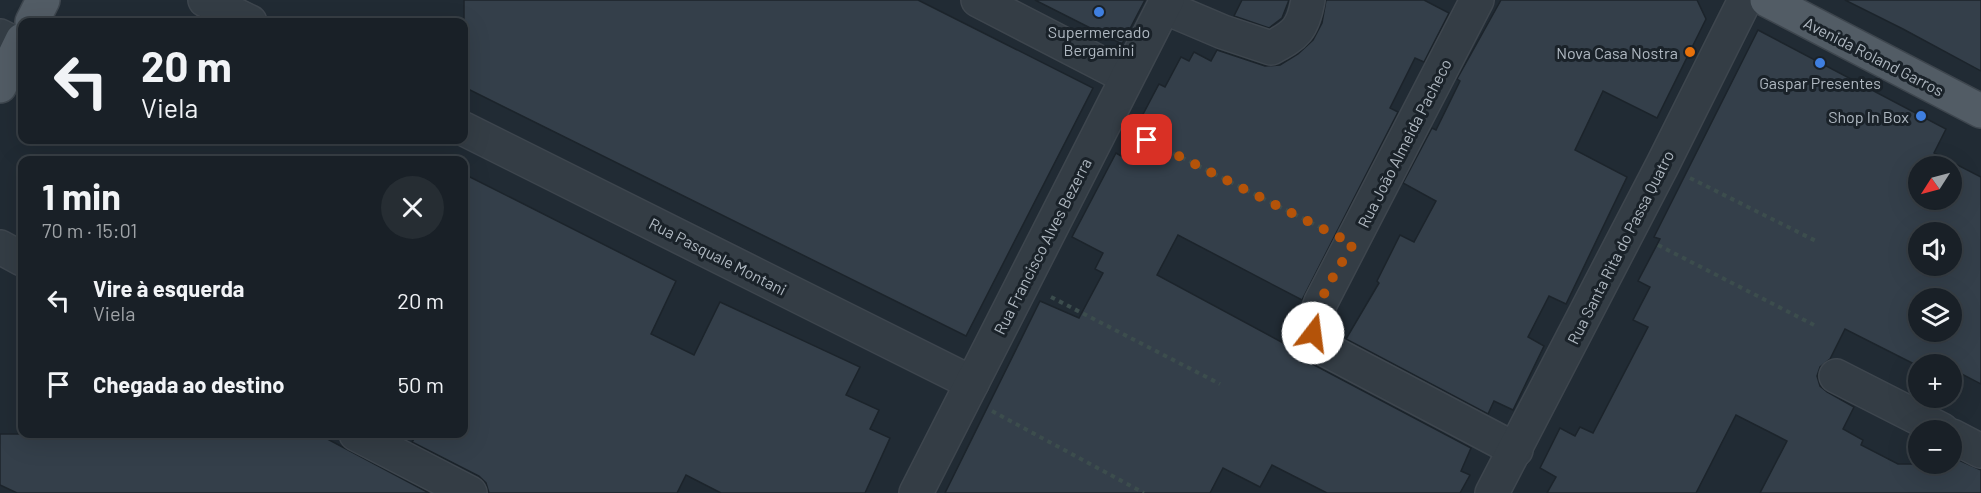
<!DOCTYPE html>
<html lang="pt">
<head>
<meta charset="utf-8">
<style>
  body { margin:0; font-family:Barlow,sans-serif; background:#262d33; color:#f1f3f6; height:100vh; display:flex; flex-direction:column; font-size:22px; white-space:nowrap }
  * { box-sizing:border-box; margin:0 }
  p { font-size:20px; color:#9fa3a7 }
  .icon { flex:none; width:33px; height:33px; fill:none; stroke:currentColor; stroke-width:2; stroke-linecap:round; stroke-linejoin:round }
  .map { position:relative; flex:1; overflow:hidden }
  .side { position:absolute; left:18px; top:156px; width:450px; height:282px; display:flex; flex-direction:column; background:#192027; border-radius:12px; box-shadow:0 6px 24px #0002,0 0 0 2px #373e44 }
  .side>* { flex:none }
  .top-card { position:absolute; left:18px; top:18px; width:450px; height:126px; border-radius:12px; box-shadow:0 6px 24px #0002,0 0 0 2px #373e44; background:#192027; color:#f1f3f6; overflow:hidden }
  .needle { width:39px; rotate:234deg }
  .controls { position:absolute; left:1908px; top:156px; display:grid; gap:12px }
  .controls a { display:grid; place-items:center; width:54px; height:54px; border-radius:50%; background:#192027; box-shadow:0 6px 24px #0002,0 0 0 2px #373e44; font-size:30px }
  .pin { position:absolute; display:grid; place-items:center; width:51px; height:51px; color:#fff; margin:-26px; border-radius:12px; box-shadow:0 3px 9px #0006 }
  .me { position:absolute; width:66px; margin:-33px; rotate:15deg; stroke-linejoin:round; filter:drop-shadow(0 0 4px #0008) }
  .turn { display:flex; align-items:center; gap:21px; height:126px; padding:0 24px; font-size:27px }
  .turn .icon { width:78px; height:78px; stroke-width:2.5 }
  .turn b { display:block; font-size:42px; line-height:51px }
  .round { display:grid; place-items:center; flex:none; width:63px; height:63px; border-radius:32px; background:#262d33 }
  .overview { display:flex; align-items:center; justify-content:space-between; height:102px; padding:0 24px }
  h1 { font-size:36px; font-weight:700; line-height:45px }
  ul { padding:0; list-style:none }
  li { display:flex; align-items:center; gap:18px; height:84px; padding:0 24px }
  li div { flex:1 }
  li b { display:block; font-size:22px }
  li em { font-style:normal }
  .map>svg:first-child { display:block }
</style>
</head>
<body>
<div class="map">
<svg width="1981" height="493" viewBox="0 0 1981 493">
  <rect width="100%" height="100%" fill="#212b34"/>
  <g fill="#343f4a" stroke="#1c242b" stroke-width="1.5" fill-rule="evenodd">
    <path d="M464 0H918L1093 88 966 336 464 87Z"/>
    <path d="M1035 0H1145L1122 44Z"/>
    <path d="M1242 0H1289L1282 18 1269 28 1234 16Z"/>
    <path d="M1326 0H1424L1449 13 1424 62 1415 58 1390 108 1398 112 1302 300 1178 235 1157 275 1302 353 1312 364 1471 448 1461 471 1470 475 1460 493H1327L1272 465 1260 487 1223 468 1210 493H945L1040 301 1079 318 1103 273 1095 269 1103 253 1072 237 1116 153 1121 156 1159 84 1165 87 1181 57 1189 61 1194 52 1211 61 1217 50 1265 66 1280 65 1298 54 1313 40 1322 23Z"/>
    <path d="M1501 0H1697L1706 19 1657 118 1603 91 1575 150 1627 177 1566 304 1549 296 1528 337 1544 346 1513 410 1494 401 1488 414 1346 339 1379 283 1377 281 1400 235 1414 242 1436 201 1403 183 1432 128 1436 130 1460 81 1457 79Z"/>
    <path d="M1845 0H1981V71L1903 29Z"/>
    <path d="M1758 30 1946 129 1934 153 1981 177V384L1952 369V364L1936 361 1935 364 1918 366 1845 329 1830 359 1820 367 1817 376 1820 386 1827 392 1854 407 1843 429 1863 440 1861 445 1898 464H1952V457L1981 470V493H1760L1787 441 1736 415 1696 493H1547L1556 477 1540 468 1560 428 1575 436 1580 427 1593 433 1648 327 1633 320 1650 287 1638 281 1660 239 1654 237ZM1918 166H1952V200H1918ZM1918 232H1952V266H1918ZM1918 298H1952V332H1918Z"/>
    <path d="M464 174 676 281 651 334 694 355 720 302 860 367 846 395 879 410 870 429 890 438 865 493H721L686 475 677 493H489L486 483 479 476 412 442 417 434H464Z"/>
    <path d="M0 434H318L429 493H17L0 485Z"/>
  </g>
  <g fill="none" stroke-linecap="round" stroke-linejoin="round">
    <defs>
      <g id="minor">
        <path d="M205 0 250 22"/>
        <path d="M978 0 1127 77"/>
        <path d="M1477 0 1321 302C1315 319 1308 331 1321 347L1516 450"/>
        <path d="M1164 7 1223 32 1271 48C1296 35 1303 29 1308 0"/>
        <path d="M0 36 20 46"/>
        <path d="M464 129 972 383"/>
        <path d="M0 247 22 259"/>
        <path d="M1836 376 1942 430"/>
        <path d="M356 434 470 493"/>
        <path d="M1952 436 1981 451"/>
        <path d="M916 493 1167 0"/>
        <path d="M1492 493 1663 164 1745 0"/>
      </g>
      <g id="major">
        <path d="M1767 0 1981 111"/>
        <path d="M32 22 43 0"/>
        <path d="M0 86 22 40"/>
      </g>
    </defs>
    <use href="#minor" stroke="#3e464e" stroke-width="36"/>
    <use href="#major" stroke="#3e464e" stroke-width="36"/>
    <g stroke="#3c4d4d" stroke-width="4" stroke-dasharray="4.5 4.5" stroke-linecap="butt">
      <path d="M1133 133 1322 228"/>
      <path d="M1690 178 1816 241"/>
      <path d="M1658 245 1814 325"/>
      <path d="M1051 297 1220 384"/>
      <path d="M992 411 1144 493"/>
    </g>
    <use href="#minor" stroke="#343d45" stroke-width="33"/>
    <use href="#major" stroke="#525c65" stroke-width="33"/>
  </g>
  <g fill="none" stroke-linecap="round" stroke-linejoin="round">
    <path stroke="#b45309" stroke-width="10" stroke-dasharray="0 18" d="M1147 140 1353 244C1338 270 1314 302 1313 333"/>
  </g>
  <g fill="#3f7fe0" stroke="#1a2229" stroke-width="2">
    <circle cx="1099" cy="12" r="6"/>
    <circle cx="1820" cy="63" r="6"/>
    <circle cx="1921" cy="116" r="6"/>
  </g>
  <circle fill="#e8710a" stroke="#1a2229" stroke-width="2" cx="1690" cy="52" r="6"/>
  <g text-anchor="middle" dominant-baseline="central" stroke-width="6" stroke-linejoin="round" paint-order="stroke">
    <g font-size="16" fill="#afb8c1" stroke="#1a2229">
      <text x="1099" y="31">Supermercado<tspan x="1099" dy="18">Bergamini</tspan></text>
      <text x="1678" y="52" text-anchor="end">Nova Casa Nostra</text>
      <text x="1820" y="82">Gaspar Presentes</text>
      <text x="1909" y="116" text-anchor="end">Shop In Box</text>
    </g>
    <g font-size="16" fill="#afb8c1" stroke="#1a2229">
      <text transform="translate(1874 56) rotate(27)">Avenida Roland Garros</text>
      <text transform="translate(1404 143) rotate(-63)">Rua João Almeida Pacheco</text>
      <text transform="translate(1042 246) rotate(-63)">Rua Francisco Alves Bezerra</text>
      <text transform="translate(1620 247) rotate(-63)">Rua Santa Rita do Passa Quatro</text>
      <text transform="translate(718 256) rotate(27)">Rua Pasquale Montani</text>
    </g>
  </g>
</svg>
<div class="controls">
<a><svg class="needle" viewBox="-14 -14 28 28"><path d="M0-13l5 13h-10z" fill="#e53935"/><path d="M0 13l5-13h-10z" fill="#9fa3a7"/></svg></a>
<a><svg class="icon" aria-label="sound" viewBox="0 0 24 24"><path d="M4 9h4l5-4v14l-5-4H4zM17 9q2 3 0 6"/></svg></a>
<a><svg class="icon" aria-label="layers" viewBox="0 0 24 24"><path d="M12 4l9 5-9 5-9-5zM3 14l9 5 9-5"/></svg></a>
<a>+</a>
<a>−</a>
</div>
<div class="pin" style="left:1147px;top:140px;background:#d93025"><svg class="icon" aria-label="arrive" viewBox="0 0 24 24"><path d="M6 21V4h12l-3 4 3 4H6"/></svg></div>
<svg class="me" style="left:1313px;top:333px" viewBox="-20 -20 40 40"><circle r="19" fill="#fff"/><path d="M0-13L10 11 0 6-10 11z" fill="#b45309"/></svg>
<div class="top-card">
<div class="turn"><svg class="icon" aria-label="left" viewBox="0 0 24 24"><path d="M17 20v-9H6M10 6l-5 5 5 5"/></svg><div><b>20 m</b>Viela</div></div>
</div>
<section class="side">
<div class="overview"><div><h1>1 min</h1><p>70 m · 15:01</p></div><a class="round"><svg class="icon" aria-label="close" viewBox="0 0 24 24"><path d="M6 6l12 12M18 6L6 18"/></svg></a></div>
<ul>
<li><svg class="icon" aria-label="left" viewBox="0 0 24 24"><path d="M17 20v-9H6M10 6l-5 5 5 5"/></svg><div><b>Vire à esquerda</b><p>Viela</p></div><em>20 m</em></li>
<li><svg class="icon" aria-label="arrive" viewBox="0 0 24 24"><path d="M6 21V4h12l-3 4 3 4H6"/></svg><div><b>Chegada ao destino</b></div><em>50 m</em></li>
</ul>
</section>
</div>
</body>
</html>
